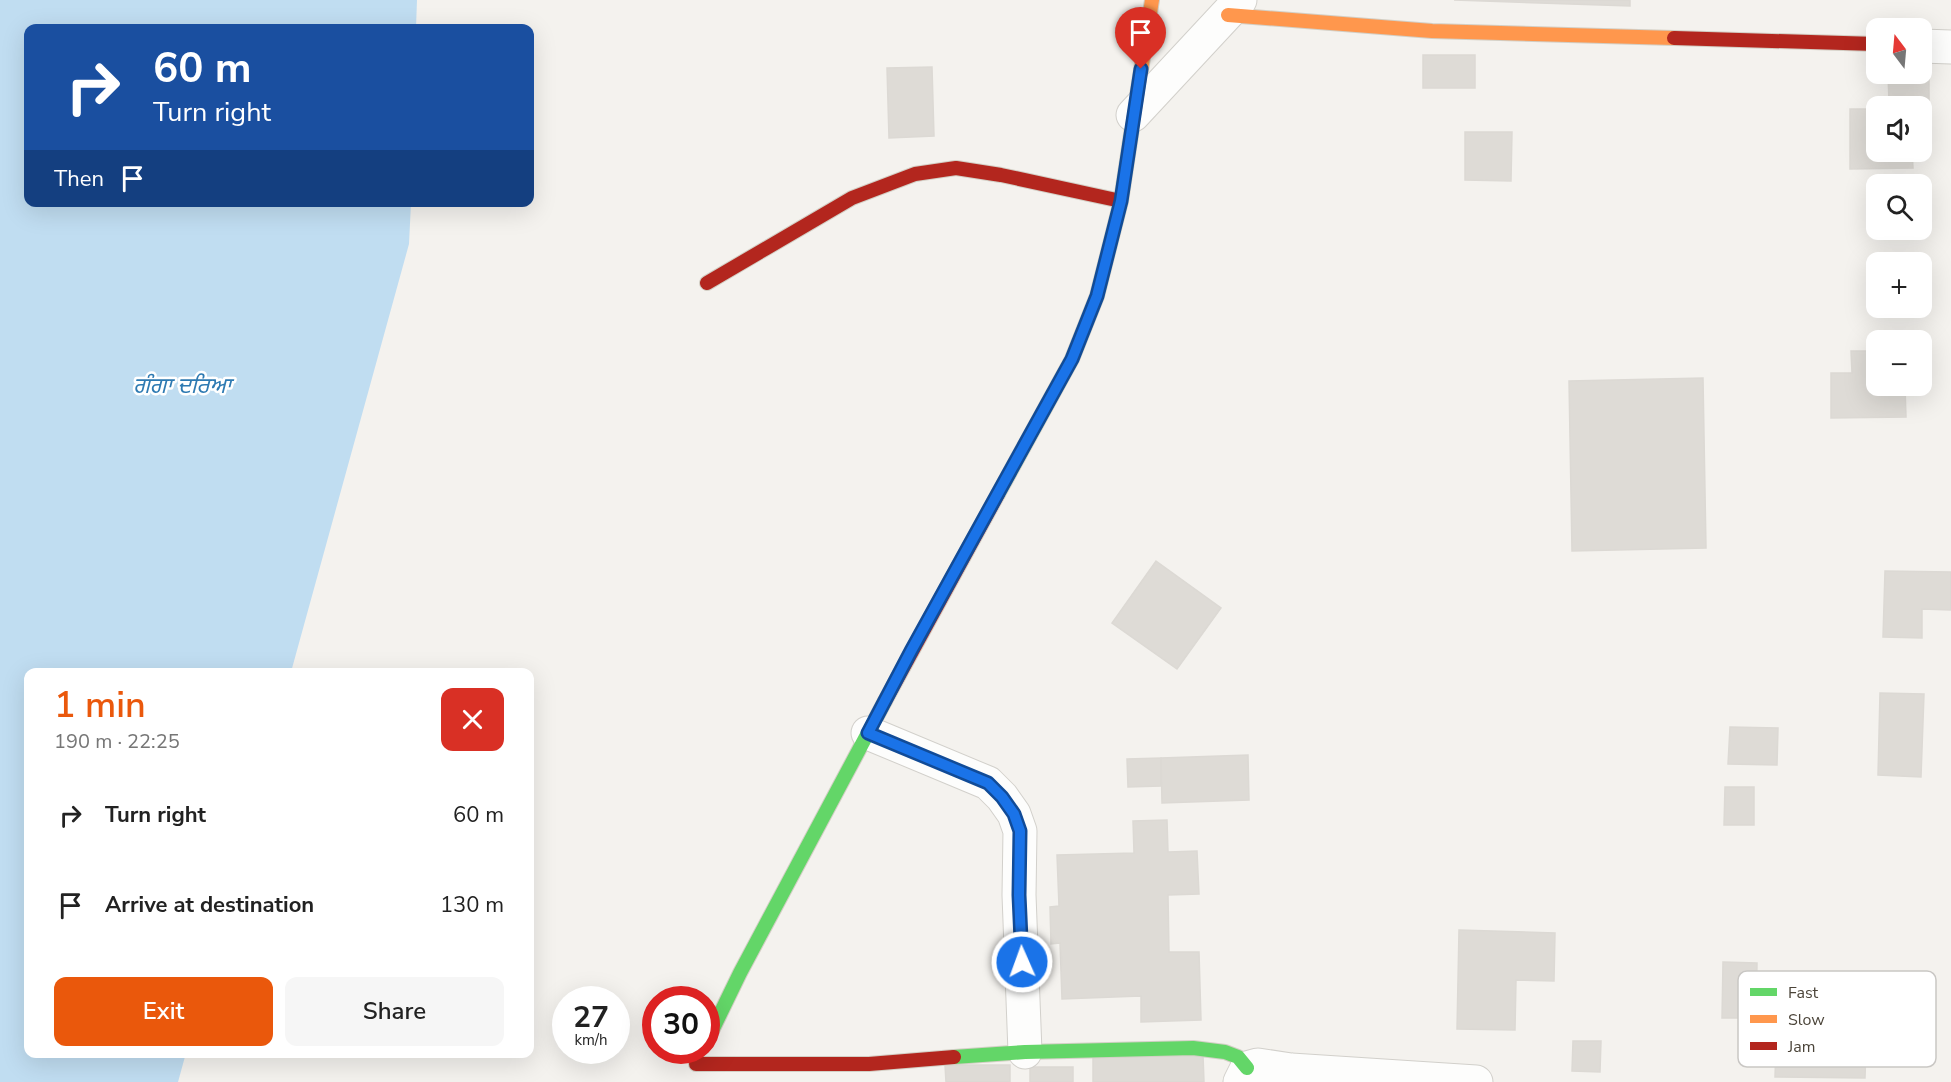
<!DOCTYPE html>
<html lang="en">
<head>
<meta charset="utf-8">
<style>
  body { margin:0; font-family:"Nunito Sans","Noto Sans Gurmukhi",sans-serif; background:#f6f6f6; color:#222; height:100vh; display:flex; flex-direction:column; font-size:22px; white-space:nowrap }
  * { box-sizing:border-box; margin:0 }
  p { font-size:20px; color:#767676 }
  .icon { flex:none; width:33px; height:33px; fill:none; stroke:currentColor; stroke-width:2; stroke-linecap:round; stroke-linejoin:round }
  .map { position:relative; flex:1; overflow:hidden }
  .sheet { position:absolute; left:24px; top:668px; width:510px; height:390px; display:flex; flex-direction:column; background:#fff; border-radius:12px; box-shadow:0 6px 24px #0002 }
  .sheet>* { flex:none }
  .guide { position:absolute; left:24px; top:24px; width:510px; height:183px; border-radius:12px; box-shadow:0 6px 24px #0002; background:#1a4fa0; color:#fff; overflow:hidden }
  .needle { width:39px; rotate:344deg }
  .buttons { position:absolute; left:1866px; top:18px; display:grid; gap:12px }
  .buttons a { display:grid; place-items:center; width:66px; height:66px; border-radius:12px; background:#fff; box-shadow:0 6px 24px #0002; font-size:30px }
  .speed { position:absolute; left:552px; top:986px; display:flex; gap:12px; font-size:30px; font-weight:700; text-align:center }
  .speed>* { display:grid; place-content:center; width:78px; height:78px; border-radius:50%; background:#fff; box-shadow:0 6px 24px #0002; line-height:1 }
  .speed small { font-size:15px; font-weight:400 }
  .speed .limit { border:9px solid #d22; background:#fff; color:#111 }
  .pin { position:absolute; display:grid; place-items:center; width:51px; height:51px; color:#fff; margin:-62px -26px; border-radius:50% 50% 50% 0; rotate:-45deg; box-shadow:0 0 6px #0007 }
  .pin .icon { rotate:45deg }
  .me { position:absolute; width:66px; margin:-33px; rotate:358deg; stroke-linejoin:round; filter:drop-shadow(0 0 4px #0008) }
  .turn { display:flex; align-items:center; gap:21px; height:126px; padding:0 30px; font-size:27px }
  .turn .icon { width:78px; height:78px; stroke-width:2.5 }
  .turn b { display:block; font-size:42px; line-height:51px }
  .then { display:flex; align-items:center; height:57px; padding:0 30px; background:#0003; gap:12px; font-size:22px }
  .round { display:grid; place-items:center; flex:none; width:63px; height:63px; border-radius:12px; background:#f6f6f6 }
  .overview { display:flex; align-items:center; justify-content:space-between; height:102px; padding:0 30px }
  h1 { font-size:36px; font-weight:600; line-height:45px; color:#ea580c }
  .primary-button { display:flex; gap:12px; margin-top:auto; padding:12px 30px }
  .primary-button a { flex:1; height:69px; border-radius:12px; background:#ea580c; color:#fff; font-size:24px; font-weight:600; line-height:69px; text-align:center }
  .primary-button a+a { background:#f6f6f6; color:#222 }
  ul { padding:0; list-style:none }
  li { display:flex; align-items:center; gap:18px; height:90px; padding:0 30px }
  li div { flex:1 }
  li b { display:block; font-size:22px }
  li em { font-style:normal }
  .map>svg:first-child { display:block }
</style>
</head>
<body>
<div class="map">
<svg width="1951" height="1082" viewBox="0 0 1951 1082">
  <rect width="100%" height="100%" fill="#f4f2ee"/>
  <path fill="#c0ddf1" d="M0 0H417L416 28H28V202L411 203 409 244 291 672H28V1053H186L178 1082H0Z"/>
  <g fill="#dedbd6" stroke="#dcd9d4" stroke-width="1.5">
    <path d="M1454 0H1630V6Z"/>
    <rect x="1423" y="55" width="52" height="33"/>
    <path d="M932 67 934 136 889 138 887 68Z"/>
    <path d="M1929 73V101L1889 102 1888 74Z"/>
    <path d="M1850 109H1876V152H1912L1913 168 1850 169Z"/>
    <path d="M1465 132H1512L1511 181 1465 180Z"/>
    <path d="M1851 351H1876V386H1905L1906 417 1831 418V373H1852Z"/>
    <path d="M1703 378 1706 548 1572 551 1569 381Z"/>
    <path d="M1156 561 1221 608 1177 669 1112 623Z"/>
    <path d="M1885 571 1951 572V610L1922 609V638L1883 637Z"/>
    <path d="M1880 693 1924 694 1921 777 1878 775Z"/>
    <path d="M1730 727 1778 728 1777 765 1728 764Z"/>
    <path d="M1248 755 1249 800 1162 803 1161 758Z"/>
    <path d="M1161 758V786L1128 787 1127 759Z"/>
    <path d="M1725 787H1754V825H1724Z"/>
    <path d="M1167 820 1168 852 1197 851 1199 894 1168 895 1169 952H1199L1201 1020 1141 1022V996L1062 999 1060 943 1051 944 1050 907 1059 906 1057 855 1134 853 1133 821Z"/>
    <path d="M1459 930 1555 933 1554 981 1516 980 1515 1030 1457 1029Z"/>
    <path d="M1723 962 1757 963 1756 1018H1722Z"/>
    <path d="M1803 1019 1835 1020V1046L1866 1047 1865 1078 1775 1077 1776 1047H1802Z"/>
    <path d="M1573 1041H1601L1600 1072 1572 1071Z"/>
    <path d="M1203 1055 1204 1082H1093V1056Z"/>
    <path d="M945 1065H1010V1082H946Z"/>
    <rect x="1030" y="1067" width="43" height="15"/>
  </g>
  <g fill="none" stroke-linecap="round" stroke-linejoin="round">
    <defs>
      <g id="street">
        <path d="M1922 46 1951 47"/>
        <path d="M1133 115 1240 0"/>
        <path d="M868 733 988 783 1002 797 1014 814 1020 831 1019 895 1025 1052"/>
        <path d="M1240 1082 1247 1068 1258 1065 1291 1070 1476 1082"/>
      </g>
      <g id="fast">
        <path d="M998 494 1072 359 1097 296 1121 201 1132 128"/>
        <path d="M706 1043 740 973 885 701"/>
        <path d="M954 1057 1025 1052 1193 1048 1225 1052 1238 1057 1247 1068"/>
      </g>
      <g id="slow">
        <path d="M1228 15 1432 31 1674 38"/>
        <path d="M1132 128 1152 0"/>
      </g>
      <g id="jam">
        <path d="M1674 38 1876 44"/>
        <path d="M707 283 852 198 915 174 956 168 1001 175 1121 201"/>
        <path d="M885 701 998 494"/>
        <path d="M696 1064H869L954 1057"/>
      </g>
    </defs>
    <use href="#street" stroke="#d2d0cb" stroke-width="35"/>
    <use href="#fast" stroke="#d3cfc5" stroke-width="16"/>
    <use href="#slow" stroke="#d3cfc5" stroke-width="16"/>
    <use href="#jam" stroke="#d3cfc5" stroke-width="16"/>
    <use href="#street" stroke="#fdfdfc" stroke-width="33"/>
    <use href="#fast" stroke="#63d668" stroke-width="14"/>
    <use href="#slow" stroke="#ff974d" stroke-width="14"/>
    <use href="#jam" stroke="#b3261e" stroke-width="14"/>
  </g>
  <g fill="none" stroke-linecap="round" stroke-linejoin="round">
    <defs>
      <path id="route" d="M1022 962 1019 895 1020 831 1014 814 1002 797 988 783 868 733 911 651 1072 359 1097 296 1121 201 1141 69"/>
    </defs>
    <use href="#route" stroke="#114b97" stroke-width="15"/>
    <use href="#route" stroke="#1a73e8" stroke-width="10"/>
  </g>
  <g text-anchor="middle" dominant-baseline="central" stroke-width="5" stroke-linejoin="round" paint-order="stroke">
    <g font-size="22" font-style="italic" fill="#2e7ab2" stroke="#fff">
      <text x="182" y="386">ਗੰਗਾ ਦਰਿਆ</text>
    </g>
  </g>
  <rect x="1738" y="971" width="198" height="96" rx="9" fill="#fff" stroke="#c9c7c4" stroke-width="1.5"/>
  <rect x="1750" y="988" width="27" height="8" fill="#63d668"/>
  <rect x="1750" y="1015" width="27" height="8" fill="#ff974d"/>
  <rect x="1750" y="1042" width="27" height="8" fill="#b3261e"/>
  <g font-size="16" fill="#4b4439">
    <text x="1788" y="998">Fast</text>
    <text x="1788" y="1025">Slow</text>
    <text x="1788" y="1052">Jam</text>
  </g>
</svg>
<div class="buttons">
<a><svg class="needle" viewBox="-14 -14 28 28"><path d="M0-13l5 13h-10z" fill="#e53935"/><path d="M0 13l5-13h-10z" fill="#767676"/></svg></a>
<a><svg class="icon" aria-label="sound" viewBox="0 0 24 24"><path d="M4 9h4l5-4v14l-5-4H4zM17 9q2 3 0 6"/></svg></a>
<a><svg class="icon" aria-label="search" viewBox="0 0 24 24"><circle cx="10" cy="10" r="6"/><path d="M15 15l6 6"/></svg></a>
<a>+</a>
<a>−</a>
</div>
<div class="speed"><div>27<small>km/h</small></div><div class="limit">30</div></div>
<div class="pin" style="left:1141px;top:69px;background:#d93025"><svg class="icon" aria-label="arrive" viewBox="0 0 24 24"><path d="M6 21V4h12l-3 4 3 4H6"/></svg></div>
<svg class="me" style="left:1022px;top:962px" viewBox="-20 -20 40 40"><circle r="17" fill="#1a73e8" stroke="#fff" stroke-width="3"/><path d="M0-11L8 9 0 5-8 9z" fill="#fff"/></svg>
<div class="guide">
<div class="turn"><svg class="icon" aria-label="right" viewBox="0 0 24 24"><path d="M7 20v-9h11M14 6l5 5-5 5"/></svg><div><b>60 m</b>Turn right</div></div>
<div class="then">Then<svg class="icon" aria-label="arrive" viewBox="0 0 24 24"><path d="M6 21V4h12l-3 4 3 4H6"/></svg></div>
</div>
<section class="sheet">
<div class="overview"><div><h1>1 min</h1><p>190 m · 22:25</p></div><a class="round" style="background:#d93025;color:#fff"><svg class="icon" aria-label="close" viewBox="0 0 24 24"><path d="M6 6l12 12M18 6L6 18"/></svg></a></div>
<ul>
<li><svg class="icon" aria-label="right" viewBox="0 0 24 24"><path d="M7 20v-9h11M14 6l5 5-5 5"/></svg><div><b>Turn right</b></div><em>60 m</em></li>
<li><svg class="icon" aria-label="arrive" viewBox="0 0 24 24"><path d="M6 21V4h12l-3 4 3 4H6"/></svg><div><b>Arrive at destination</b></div><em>130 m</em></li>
</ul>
<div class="primary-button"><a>Exit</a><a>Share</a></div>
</section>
</div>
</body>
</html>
